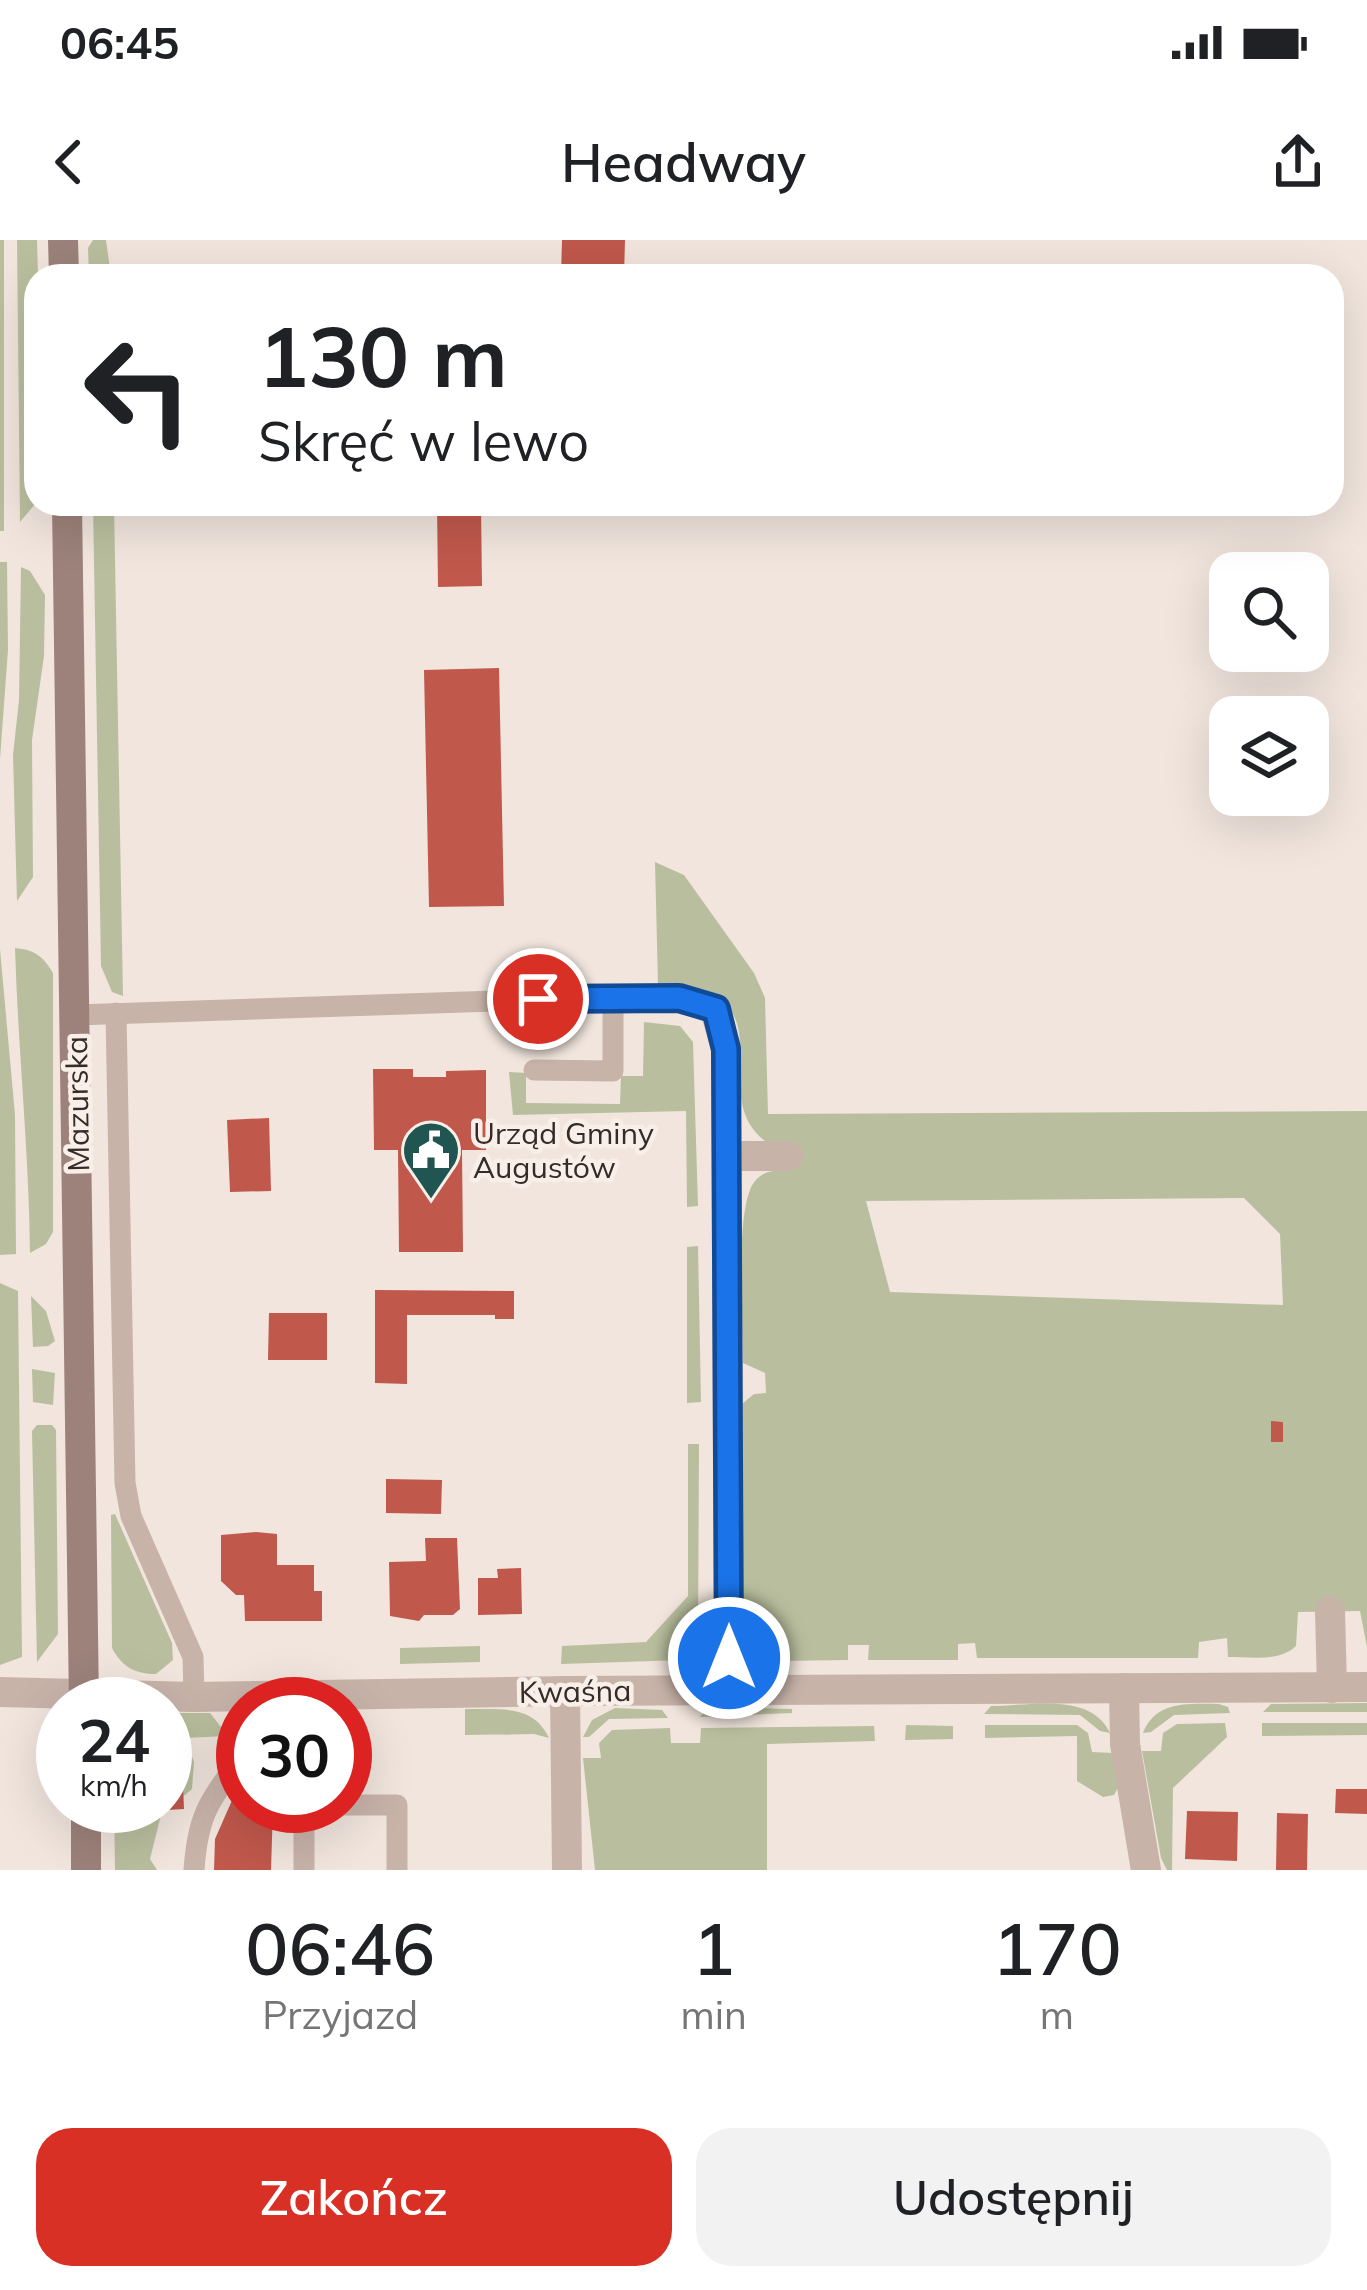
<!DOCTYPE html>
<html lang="pl">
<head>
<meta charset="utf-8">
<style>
  body { margin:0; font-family:Mulish,sans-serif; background:#f2f2f2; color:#202124; height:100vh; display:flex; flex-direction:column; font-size:45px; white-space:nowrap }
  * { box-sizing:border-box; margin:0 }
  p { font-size:39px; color:#757577 }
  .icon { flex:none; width:66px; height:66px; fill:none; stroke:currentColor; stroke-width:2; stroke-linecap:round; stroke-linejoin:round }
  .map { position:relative; height:1630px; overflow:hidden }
  .sheet { display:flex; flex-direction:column; background:#fff; flex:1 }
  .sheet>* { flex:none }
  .banner { position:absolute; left:24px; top:24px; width:1320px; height:252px; border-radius:36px; box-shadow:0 12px 48px #0002; background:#fff; color:#202124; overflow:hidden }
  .tools { position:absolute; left:1209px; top:312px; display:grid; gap:24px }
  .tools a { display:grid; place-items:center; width:120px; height:120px; border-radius:24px; background:#fff; box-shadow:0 12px 48px #0002; font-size:60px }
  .speed { position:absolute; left:36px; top:1437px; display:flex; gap:24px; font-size:60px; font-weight:700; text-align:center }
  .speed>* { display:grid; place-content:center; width:156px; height:156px; border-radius:50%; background:#fff; box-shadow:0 12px 48px #0002; line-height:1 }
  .speed small { font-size:30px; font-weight:400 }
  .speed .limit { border:18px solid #d22; background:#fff; color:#111 }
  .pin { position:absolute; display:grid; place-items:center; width:102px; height:102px; color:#fff; margin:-51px; border:6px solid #fff; border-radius:50%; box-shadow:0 3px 12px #0007 }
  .me { position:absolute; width:132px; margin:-66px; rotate:0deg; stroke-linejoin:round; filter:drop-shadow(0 0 9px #0008) }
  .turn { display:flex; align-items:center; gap:42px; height:252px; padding:0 36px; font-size:54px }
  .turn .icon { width:156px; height:156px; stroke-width:2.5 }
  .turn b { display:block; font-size:84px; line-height:102px }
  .eta { display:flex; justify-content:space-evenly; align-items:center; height:204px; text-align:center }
  .eta b { font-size:72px; font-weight:600; line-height:84px }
  .primary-button { display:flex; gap:24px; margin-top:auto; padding:24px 36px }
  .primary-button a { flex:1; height:138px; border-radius:36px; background:#d93025; color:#fff; font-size:48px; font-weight:600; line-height:138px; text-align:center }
  .primary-button a+a { background:#f2f2f2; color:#202124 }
  .status { display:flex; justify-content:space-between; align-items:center; height:84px; padding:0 60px; background:#fff; direction:ltr }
  .status svg { height:33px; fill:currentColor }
  header { display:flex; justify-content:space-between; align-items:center; height:156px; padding:0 36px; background:#fff; font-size:54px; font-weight:600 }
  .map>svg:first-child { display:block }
</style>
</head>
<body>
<div class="status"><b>06:45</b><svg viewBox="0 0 49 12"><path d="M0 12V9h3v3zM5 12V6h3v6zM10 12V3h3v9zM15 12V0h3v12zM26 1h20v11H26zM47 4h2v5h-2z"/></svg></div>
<header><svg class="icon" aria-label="back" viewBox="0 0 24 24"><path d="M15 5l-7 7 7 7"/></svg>Headway<svg class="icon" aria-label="share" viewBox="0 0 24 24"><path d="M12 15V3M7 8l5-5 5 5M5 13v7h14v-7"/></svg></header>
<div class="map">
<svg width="1367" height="1630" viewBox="0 0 1367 1630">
  <rect width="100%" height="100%" fill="#f1e5dd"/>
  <g fill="#b9bf9e" fill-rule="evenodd">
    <rect x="0" y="0" width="4" height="291"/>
    <path d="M17 0H37L38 36 36 263 20 282Z"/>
    <path d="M93 0H106L111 36H89L88 8Z"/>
    <path d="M93 264H114L123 756 112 752 101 726Z"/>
    <path d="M0 322H7L8 410 0 519V652Z"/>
    <path d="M21 327 30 331 45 355 44 416 32 500 33 637 17 661 13 515 19 460Z"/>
    <path d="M655 622 684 635 754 733 765 758 768 874 1367 871V1407L1360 1371 1298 1372 1296 1406C1280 1422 1250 1417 1228 1417L1227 1398 1199 1402 1198 1418H977L975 1403 958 1404V1420H868L869 1405H848V1420L781 1421 759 1407 758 1377 742 1375V1164L754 1154 766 1153 765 1133 743 1123C743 1087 734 965 755 941 765 929 776 931 791 930L789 901H765C700 850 799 749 658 745ZM1244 958 1280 994 1283 1065 890 1052 866 961Z"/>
    <path d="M15 708C35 710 43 716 53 733V992L46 1004 30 1013C29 911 18 810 15 708Z"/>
    <path d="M0 709 15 875 16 1014 0 1015Z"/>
    <path d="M644 782 680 786 693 802 698 966 687 967 686 871 513 875 509 832 526 833V863L620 864 621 836H643Z"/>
    <path d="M698 1006 701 1162 687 1163V1007Z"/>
    <path d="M0 1043 18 1051 22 1417 0 1425Z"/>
    <path d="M31 1056 46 1071 55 1101 48 1106 33 1107Z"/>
    <path d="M32 1129 55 1133 53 1165 33 1162Z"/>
    <path d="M37 1185H52L56 1190 58 1394 37 1422 32 1191Z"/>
    <path d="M688 1204H699L698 1409 684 1420 561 1424 562 1406 646 1402 688 1356Z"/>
    <path d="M115 1274 172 1403 173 1420 156 1434C135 1434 122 1427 112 1408L111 1275Z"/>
    <path d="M480 1406V1422L400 1424V1408Z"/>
    <path d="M1367 1463V1472H1263L1271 1464Z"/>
    <path d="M1219 1464 1228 1467 1230 1473 1174 1475 1151 1492 1143 1493C1156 1460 1189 1464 1219 1464Z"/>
    <path d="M991 1466C1029 1466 1091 1451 1110 1493L1100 1491 1080 1475 984 1474Z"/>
    <path d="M709 1467 792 1469V1473L700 1477Z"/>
    <path d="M615 1468 662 1470 668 1478 609 1479 589 1497H583L592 1480Z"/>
    <path d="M465 1469C498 1470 533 1463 549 1498L534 1494 465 1495Z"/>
    <path d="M165 1473H210L228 1496 185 1498 194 1522 192 1549 161 1575 150 1619 157 1630H115L114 1566H165Z"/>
    <path d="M1225 1483 1227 1497 1173 1548 1172 1630H1167L1161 1618 1142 1511H1161L1163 1493 1177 1484Z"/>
    <path d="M1367 1483V1495L1262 1496V1483Z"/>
    <path d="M906 1485 953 1486V1499L905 1500Z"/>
    <path d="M985 1485H1077L1088 1493 1092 1512 1113 1513 1121 1542 1114 1555 1103 1557 1077 1541V1496L985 1498Z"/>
    <path d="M874 1486 875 1501 767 1504V1630H595L583 1518H601L599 1503 612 1490 670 1488 671 1503H700L701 1488Z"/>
  </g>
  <g fill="#c0584c">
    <path d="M562 0H625L624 36H561Z"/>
    <path d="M313 264H375V271L313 272Z"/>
    <path d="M437 264H481L482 346 438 347Z"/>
    <path d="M499 428 504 666 429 667 424 430Z"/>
    <path d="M373 829H413V837H446V831L486 830V910H462L463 1012H399L398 910H374Z"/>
    <path d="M269 878 271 951 230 952 227 880Z"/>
    <path d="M375 1050 514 1051V1079H495V1075H407V1144L375 1143Z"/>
    <path d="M269 1073H327V1120H268Z"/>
    <path d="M1271 1181 1283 1182V1202H1271Z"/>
    <path d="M386 1239 442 1240 441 1274 386 1273Z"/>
    <path d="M256 1292 277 1294V1325H314V1351H322V1381H245L244 1355H236L221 1341V1295Z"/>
    <path d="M425 1298H457L460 1369 453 1375H424L419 1381 390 1376 389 1322 426 1321Z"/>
    <path d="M521 1328 522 1374 478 1375V1338H498L497 1329Z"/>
    <path d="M168 1545H183L184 1569 168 1570Z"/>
    <path d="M237 1549H243V1566H273L271 1630H214L215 1599Z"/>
    <path d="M1336 1549H1367V1574L1335 1573Z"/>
    <path d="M1187 1571 1238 1572 1237 1621 1185 1619Z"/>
    <path d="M1277 1573 1308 1574 1307 1630H1276Z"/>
  </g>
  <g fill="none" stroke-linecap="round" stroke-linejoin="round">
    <g stroke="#c8b3a9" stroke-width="21">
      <path d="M613 757 679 758 715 769"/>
      <path d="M116 773 125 1243 131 1276 193 1417 194 1457"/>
      <path d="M76 775 613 757V831L534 830"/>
      <path d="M345 1565H397V1630"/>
      <path d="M304 1566V1630"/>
      <path d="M194 1630C198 1572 210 1561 243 1515"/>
    </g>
    <g stroke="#c8b3a9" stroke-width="30">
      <path d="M715 769 726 809 729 1449"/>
      <path d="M727 916H788"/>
      <path d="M1330 1371 1332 1448"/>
      <path d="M1124 1448 1125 1504 1146 1630"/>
      <path d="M565 1451 567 1630"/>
      <path d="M0 1452 194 1457 565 1451 1367 1447"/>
    </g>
    <g stroke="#9c827b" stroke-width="30">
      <path d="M63 0 64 36"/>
      <path d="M67 264 84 1464"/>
      <path d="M86 1566V1630"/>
    </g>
  </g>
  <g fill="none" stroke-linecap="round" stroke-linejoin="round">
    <defs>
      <path id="route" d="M538 759 679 758 716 769 726 809 729 1418"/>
    </defs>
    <use href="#route" stroke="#114b97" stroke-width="30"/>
    <use href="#route" stroke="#1a73e8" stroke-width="21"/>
  </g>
  <defs>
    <symbol id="civic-pin" viewBox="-11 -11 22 30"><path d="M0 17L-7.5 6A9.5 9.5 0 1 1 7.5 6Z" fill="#205552" stroke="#f9efe9"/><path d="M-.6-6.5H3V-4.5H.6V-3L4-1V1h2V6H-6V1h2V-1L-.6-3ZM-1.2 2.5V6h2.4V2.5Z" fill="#fff"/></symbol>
  </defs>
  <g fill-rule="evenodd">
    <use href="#civic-pin" x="398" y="877" width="66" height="90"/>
  </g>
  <g text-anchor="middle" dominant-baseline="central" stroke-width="9" stroke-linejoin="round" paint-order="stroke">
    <g font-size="30" fill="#362b29" stroke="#f9efe9">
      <text transform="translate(77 864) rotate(-91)">Mazurska</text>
      <text transform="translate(575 1451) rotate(-1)">Kwaśna</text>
    </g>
    <g font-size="30" fill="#362b29" stroke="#f9efe9" text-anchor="start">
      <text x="473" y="893">Urząd Gminy<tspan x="473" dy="34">Augustów</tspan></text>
    </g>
  </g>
</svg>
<div class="tools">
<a><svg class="icon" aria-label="search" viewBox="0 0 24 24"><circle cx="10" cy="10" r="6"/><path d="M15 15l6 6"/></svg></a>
<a><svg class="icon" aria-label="layers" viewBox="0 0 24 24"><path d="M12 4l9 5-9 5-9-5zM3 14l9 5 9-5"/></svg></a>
</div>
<div class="speed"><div>24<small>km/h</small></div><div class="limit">30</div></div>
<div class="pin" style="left:538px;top:759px;background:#d93025"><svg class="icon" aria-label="arrive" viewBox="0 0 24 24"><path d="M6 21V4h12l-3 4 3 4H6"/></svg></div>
<svg class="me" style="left:729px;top:1418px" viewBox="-20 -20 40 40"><circle r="17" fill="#1a73e8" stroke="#fff" stroke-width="3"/><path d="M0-11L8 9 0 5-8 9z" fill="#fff"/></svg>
<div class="banner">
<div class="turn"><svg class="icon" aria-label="left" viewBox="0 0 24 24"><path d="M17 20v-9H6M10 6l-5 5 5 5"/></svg><div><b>130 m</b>Skręć w lewo</div></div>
</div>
</div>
<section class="sheet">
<div class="eta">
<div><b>06:46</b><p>Przyjazd</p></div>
<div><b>1</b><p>min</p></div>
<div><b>170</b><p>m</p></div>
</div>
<div class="primary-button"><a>Zakończ</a><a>Udostępnij</a></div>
</section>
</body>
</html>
